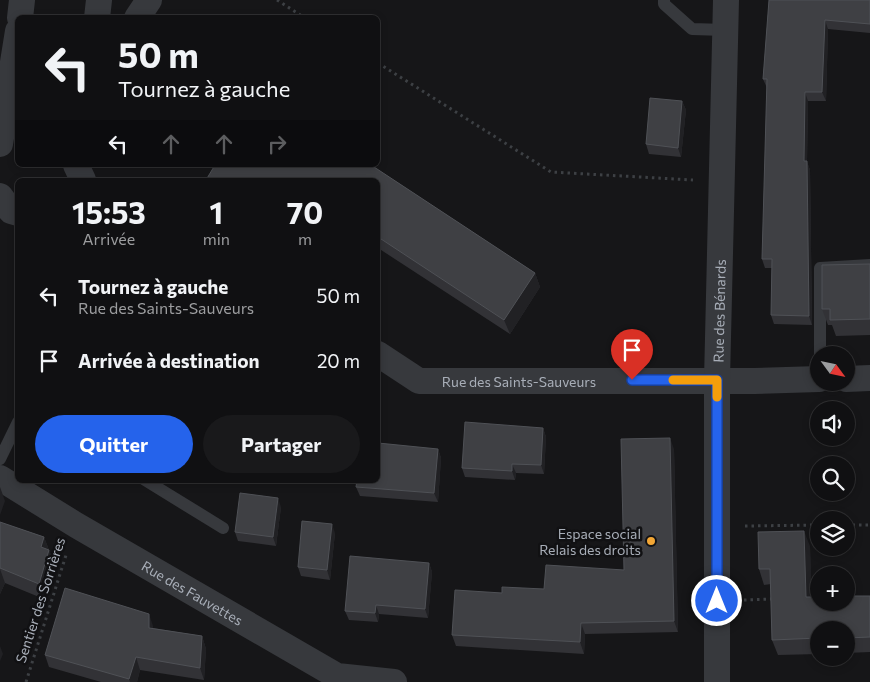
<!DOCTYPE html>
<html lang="fr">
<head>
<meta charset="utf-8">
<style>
  body { margin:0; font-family:Commissioner,sans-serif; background:#19191b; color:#f1f3f6; height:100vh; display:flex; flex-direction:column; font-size:19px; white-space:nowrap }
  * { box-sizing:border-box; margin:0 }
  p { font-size:16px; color:#9c9d9f }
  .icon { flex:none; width:28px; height:28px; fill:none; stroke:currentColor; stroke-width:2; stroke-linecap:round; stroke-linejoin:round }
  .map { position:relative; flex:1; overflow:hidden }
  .sheet { position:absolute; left:15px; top:178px; width:365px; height:305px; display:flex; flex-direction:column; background:#101012; border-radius:8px; box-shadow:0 2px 8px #0003,0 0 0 1px #303032 }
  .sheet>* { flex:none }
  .guide { position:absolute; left:15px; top:15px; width:365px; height:152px; border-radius:8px; box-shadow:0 2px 8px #0003,0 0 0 1px #303032; background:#101012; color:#f1f3f6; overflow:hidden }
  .needle { width:32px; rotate:123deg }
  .tools { position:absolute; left:810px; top:346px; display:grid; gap:10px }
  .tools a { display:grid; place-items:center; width:45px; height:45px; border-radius:50%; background:#101012; box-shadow:0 2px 8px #0003,0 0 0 1px #303032; font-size:25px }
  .pin { position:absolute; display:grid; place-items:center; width:42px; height:42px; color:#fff; margin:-51px -21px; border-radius:50% 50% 50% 0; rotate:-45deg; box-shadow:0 0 5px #0007 }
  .pin .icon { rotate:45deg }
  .me { position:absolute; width:55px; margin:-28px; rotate:0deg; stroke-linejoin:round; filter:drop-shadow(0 0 4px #0008) }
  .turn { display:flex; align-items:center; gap:18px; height:105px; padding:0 20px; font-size:22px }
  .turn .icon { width:65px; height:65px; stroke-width:2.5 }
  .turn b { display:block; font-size:35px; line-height:42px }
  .lanes { display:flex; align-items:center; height:48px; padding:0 20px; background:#0003; justify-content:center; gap:25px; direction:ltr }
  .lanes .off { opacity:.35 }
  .eta { display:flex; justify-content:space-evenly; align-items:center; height:85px; text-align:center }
  .eta b { font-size:30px; font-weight:700; line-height:35px }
  .action { display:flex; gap:10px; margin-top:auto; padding:10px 20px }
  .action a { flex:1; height:58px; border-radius:30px; background:#2563eb; color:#fff; font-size:20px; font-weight:700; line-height:58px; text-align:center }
  .action a+a { background:#19191b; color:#f1f3f6 }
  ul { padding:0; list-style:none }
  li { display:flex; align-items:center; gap:15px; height:65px; padding:0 20px }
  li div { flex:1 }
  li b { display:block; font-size:19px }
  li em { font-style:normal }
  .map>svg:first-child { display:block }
</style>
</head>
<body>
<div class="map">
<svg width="870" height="682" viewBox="0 0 870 682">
  <rect width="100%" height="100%" fill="#161618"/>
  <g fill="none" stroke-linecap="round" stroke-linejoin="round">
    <g stroke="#3d4044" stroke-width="3" stroke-dasharray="2.5 4" stroke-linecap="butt">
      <path d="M277 0 305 18"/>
      <path d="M378 63 551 172 693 180"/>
      <path d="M846 525H870"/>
      <path d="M745 526 819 525"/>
      <path d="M744 600 773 599"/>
      <path d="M26 682 67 552"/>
    </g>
    <g stroke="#37393d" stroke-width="12">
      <path d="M664 0V4L692 29 725 30"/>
      <path d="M820 355V268L870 265"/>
      <path d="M0 459 18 422"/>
      <path d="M145 480 223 528"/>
    </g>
    <g stroke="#37393d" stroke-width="26">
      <path d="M20 18 22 0"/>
      <path d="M97 18 99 0"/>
      <path d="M137 18 149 0"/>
      <path d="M0 144 18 31"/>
      <path d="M76 165 83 180"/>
      <path d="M0 196 11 211 18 213"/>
      <path id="s1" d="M378 354 419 381H754L819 379"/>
      <path d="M846 379 870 378"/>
      <path id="s2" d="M0 478 76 525 337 676 394 682"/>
      <path id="s3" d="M717 682V380L726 0"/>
    </g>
  </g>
  <g fill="#323236">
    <path d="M769 0H870V33L828 29 826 101H808L807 162 810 170 812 325 774 324 771 315 772 268H765L762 259 767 88 763 79Z"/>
    <path d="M682 101 686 110 681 157 649 154 646 144Z"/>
    <path d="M371 165 535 273 540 287 510 334 378 248V180Z"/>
    <path d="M870 264V335L836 336 832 325H828L822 309Z"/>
    <path d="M543 428 546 437 544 474 516 473 515 480 465 477 462 468Z"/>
    <path d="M438 449 441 458 438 502 360 496 356 487Z"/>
    <path d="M674 449 678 632 585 634 584 654 456 646 452 635 502 593 544 589 624 570Z"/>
    <path d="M281 507 276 546 238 541 235 532Z"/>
    <path d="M0 522 44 537 55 566 44 599 5 583 0 594Z"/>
    <path d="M335 533 330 580 301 576 298 567Z"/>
    <path d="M810 546 811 597 870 596V652L846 653V630H819V654L778 655 772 640 771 584 764 585 759 569Z"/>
    <path d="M429 563 432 572 428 618 379 614 378 622 349 620 345 611Z"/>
    <path d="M153 626V628L202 636 206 649 204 680 140 670 137 682H101L49 667 45 655Z"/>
  </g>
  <g fill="#212124">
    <path d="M825 20 828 29 826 101 822 92Z"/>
    <path d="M805 92 808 101 807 162 810 170 812 325 809 316 804 161Z"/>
    <path d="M682 101 686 110 681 157 678 148Z"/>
    <path d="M535 273 540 287 510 334 504 320Z"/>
    <path d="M543 428 546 437 544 474 541 465Z"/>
    <path d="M670 438 674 449 678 632 674 621Z"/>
    <path d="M438 449 441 458 438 502 434 493Z"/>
    <path d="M512 464 516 473 515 480 512 471Z"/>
    <path d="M0 487 5 501 0 515Z"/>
    <path d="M278 498 281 507 276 546 273 537Z"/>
    <path d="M332 524 335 533 330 580 327 570Z"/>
    <path d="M804 531 810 546 812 613 806 597Z"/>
    <path d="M44 537 55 566 44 599 39 584 41 547Z"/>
    <path d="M429 563 432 572 428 618 425 609Z"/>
    <path d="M0 569 5 583 0 594Z"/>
    <path d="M376 605 379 614 378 622 375 613Z"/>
    <path d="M149 614 153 626V640L149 628Z"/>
    <path d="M581 623 585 634 584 654 580 642Z"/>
    <path d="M202 636 206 649 204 680 200 668Z"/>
    <path d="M0 646 3 654 0 661Z"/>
    <path d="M136 657 140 670 137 682H130L129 679Z"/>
  </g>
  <g fill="#3f4044" stroke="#4f5156">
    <path d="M769 0H870V24L825 20 822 92H805L804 161H807L809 316 771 315 772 259H762L767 79H763Z"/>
    <path d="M650 98 682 101 678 148 646 144Z"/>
    <path d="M215 165H371L535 273 504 320 378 237V180H206Z"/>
    <path d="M870 264V319L830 320V309H822V265Z"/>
    <path d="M465 422 543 428 541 465 512 464V471L462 468Z"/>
    <path d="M670 438 674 621 581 623 580 642 452 635 455 590 502 593V587L544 589 546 565 624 570 621 439Z"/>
    <path d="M378 443 438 449 434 493 356 487 357 480H378Z"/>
    <path d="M240 493 278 498 273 537 235 532Z"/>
    <path d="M302 521 332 524 327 570 298 567Z"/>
    <path d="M0 522 44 537 41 547 49 550 39 584 0 568Z"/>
    <path d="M804 531 806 597H819V602H846V596H870V637L846 638V630H819V638L772 640 770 569H759L758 532Z"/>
    <path d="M350 556 429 563 425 609 376 605 375 613 345 611Z"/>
    <path d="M65 588 149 614V628L202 636 200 668 136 657 129 679 45 655Z"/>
  </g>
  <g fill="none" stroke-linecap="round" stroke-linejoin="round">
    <defs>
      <path id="route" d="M632 380H717V601"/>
    </defs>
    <use href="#route" stroke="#184099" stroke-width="12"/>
    <use href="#route" stroke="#2563eb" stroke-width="9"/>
    <path stroke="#f59e0b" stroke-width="9" d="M673 380H717V397"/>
  </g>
  <circle fill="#f2a635" stroke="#111113" stroke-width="2" cx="651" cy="541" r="5"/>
  <g text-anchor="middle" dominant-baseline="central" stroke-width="5" stroke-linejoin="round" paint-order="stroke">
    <g font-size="14" fill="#a8aeb8" stroke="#111113">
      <text stroke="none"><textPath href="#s3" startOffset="371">Rue des Bénards</textPath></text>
      <text stroke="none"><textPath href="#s1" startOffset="149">Rue des Saints-Sauveurs</textPath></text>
      <text stroke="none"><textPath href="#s2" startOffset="224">Rue des Fauvettes</textPath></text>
      <text transform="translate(40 600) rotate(-72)">Sentier des Sorrières</text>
    </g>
    <g font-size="14" fill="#a8aeb8" stroke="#111113" text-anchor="end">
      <text x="641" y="533">Espace social<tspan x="641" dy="16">Relais des droits</tspan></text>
    </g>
  </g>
</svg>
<div class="tools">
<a><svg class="needle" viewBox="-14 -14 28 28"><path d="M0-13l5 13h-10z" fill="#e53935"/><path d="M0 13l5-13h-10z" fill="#9c9d9f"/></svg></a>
<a><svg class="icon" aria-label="sound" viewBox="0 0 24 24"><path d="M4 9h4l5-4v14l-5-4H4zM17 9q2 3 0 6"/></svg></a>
<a><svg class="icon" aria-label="search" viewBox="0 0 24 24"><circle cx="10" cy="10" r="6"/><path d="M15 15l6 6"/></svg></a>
<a><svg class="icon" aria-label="layers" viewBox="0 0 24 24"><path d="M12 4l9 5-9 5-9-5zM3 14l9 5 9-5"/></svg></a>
<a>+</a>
<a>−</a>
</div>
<div class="pin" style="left:632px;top:380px;background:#d93025"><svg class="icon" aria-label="arrive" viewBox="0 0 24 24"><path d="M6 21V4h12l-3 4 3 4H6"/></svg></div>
<svg class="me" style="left:717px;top:601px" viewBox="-20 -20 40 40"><circle r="17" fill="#2563eb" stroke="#fff" stroke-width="3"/><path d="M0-11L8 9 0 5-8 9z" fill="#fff"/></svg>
<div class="guide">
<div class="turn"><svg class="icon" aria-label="left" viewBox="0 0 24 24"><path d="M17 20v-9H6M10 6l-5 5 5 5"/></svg><div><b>50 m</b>Tournez à gauche</div></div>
<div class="lanes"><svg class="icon" aria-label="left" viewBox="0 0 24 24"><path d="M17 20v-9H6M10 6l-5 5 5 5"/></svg><svg class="icon off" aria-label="ahead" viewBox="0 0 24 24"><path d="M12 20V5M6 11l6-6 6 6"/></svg><svg class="icon off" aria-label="ahead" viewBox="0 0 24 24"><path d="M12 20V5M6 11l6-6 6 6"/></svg><svg class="icon off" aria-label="right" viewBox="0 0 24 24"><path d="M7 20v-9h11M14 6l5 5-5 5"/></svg></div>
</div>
<section class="sheet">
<div class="eta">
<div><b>15:53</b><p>Arrivée</p></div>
<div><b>1</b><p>min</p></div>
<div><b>70</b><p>m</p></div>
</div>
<ul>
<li><svg class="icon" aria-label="left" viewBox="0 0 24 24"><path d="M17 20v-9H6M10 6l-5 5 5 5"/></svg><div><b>Tournez à gauche</b><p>Rue des Saints-Sauveurs</p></div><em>50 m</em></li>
<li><svg class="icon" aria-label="arrive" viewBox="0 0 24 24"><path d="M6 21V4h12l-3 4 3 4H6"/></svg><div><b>Arrivée à destination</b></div><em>20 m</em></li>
</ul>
<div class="action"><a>Quitter</a><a>Partager</a></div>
</section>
</div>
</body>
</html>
